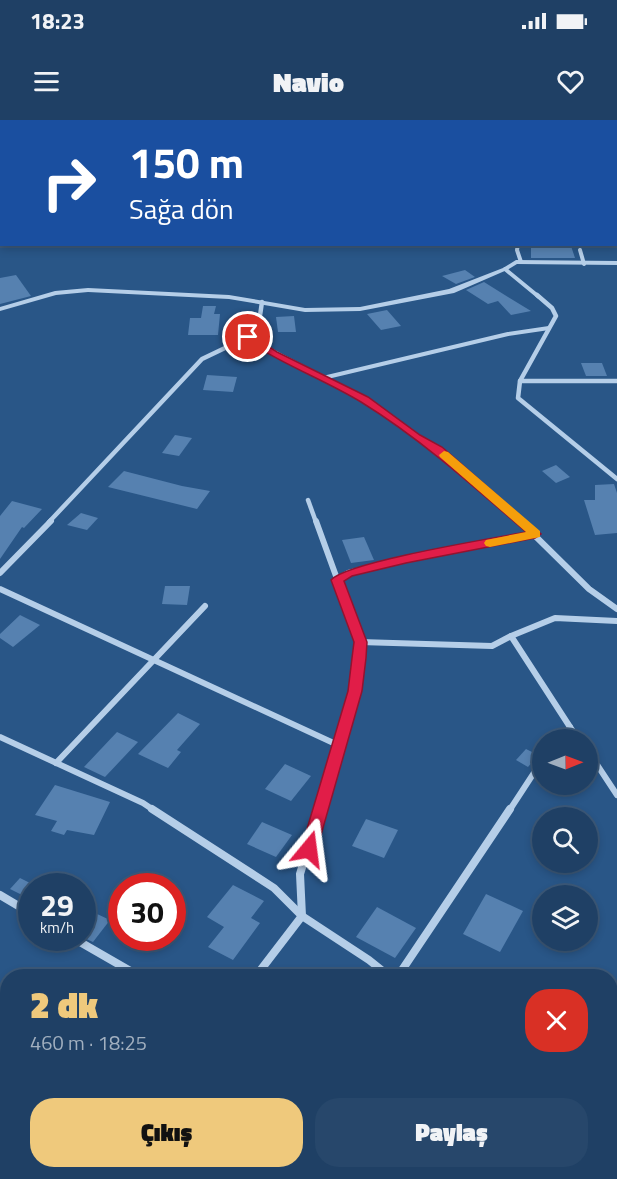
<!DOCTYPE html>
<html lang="tr">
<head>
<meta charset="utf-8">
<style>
  body { margin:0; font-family:"Titillium Web",sans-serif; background:#27476b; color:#f1f3f6; height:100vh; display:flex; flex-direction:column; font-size:22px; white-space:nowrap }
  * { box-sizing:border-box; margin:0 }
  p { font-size:20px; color:#a1afbf }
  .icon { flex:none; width:33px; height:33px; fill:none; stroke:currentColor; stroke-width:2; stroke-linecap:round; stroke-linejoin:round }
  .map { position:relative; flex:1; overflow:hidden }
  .panel { position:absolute; left:0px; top:849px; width:618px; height:210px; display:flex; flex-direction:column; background:#1f4065; border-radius:24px 24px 0 0; box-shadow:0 3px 9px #0003,0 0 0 2px #3c5979 }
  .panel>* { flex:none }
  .top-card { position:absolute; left:0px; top:0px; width:618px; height:126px; box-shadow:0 3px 9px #0003,0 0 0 2px #3c5979; background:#1a4fa0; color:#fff; overflow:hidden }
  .needle { width:39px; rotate:89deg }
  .buttons { position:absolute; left:532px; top:609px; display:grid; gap:12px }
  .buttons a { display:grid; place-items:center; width:66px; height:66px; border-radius:50%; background:#1f4065; box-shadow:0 3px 9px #0003,0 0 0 2px #3c5979; font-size:30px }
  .speed { position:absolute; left:18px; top:753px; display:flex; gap:12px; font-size:30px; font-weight:700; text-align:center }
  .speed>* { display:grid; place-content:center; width:78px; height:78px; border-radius:50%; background:#1f4065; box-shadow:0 3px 9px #0003,0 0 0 2px #3c5979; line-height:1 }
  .speed small { font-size:15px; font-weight:400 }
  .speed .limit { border:9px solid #d22; background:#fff; color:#111 }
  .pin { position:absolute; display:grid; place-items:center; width:51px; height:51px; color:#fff; margin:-26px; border:3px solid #fff; border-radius:50%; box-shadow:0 2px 6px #0007 }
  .me { position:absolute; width:66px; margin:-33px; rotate:16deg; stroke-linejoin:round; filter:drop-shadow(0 0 4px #0008) }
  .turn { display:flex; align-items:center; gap:21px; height:126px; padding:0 30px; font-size:27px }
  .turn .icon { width:78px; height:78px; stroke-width:2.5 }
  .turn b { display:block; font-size:42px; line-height:51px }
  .round { display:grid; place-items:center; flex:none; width:63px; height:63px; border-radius:24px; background:#27476b }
  .summary { display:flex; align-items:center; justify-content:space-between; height:102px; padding:0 30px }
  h1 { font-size:36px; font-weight:800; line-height:45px; color:#efc97c }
  .cta { display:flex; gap:12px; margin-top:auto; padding:12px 30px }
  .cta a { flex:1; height:69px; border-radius:24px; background:#efc97c; color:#111; font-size:24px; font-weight:800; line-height:69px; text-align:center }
  .cta a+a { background:#27476b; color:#f1f3f6 }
  .status { display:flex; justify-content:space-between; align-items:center; height:42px; padding:0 30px; background:#1f4065; direction:ltr }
  .status svg { height:16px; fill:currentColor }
  header { display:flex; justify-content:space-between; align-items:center; height:78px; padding:0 30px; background:#1f4065; font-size:27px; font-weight:800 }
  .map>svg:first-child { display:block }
</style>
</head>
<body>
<div class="status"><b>18:23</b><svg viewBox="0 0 49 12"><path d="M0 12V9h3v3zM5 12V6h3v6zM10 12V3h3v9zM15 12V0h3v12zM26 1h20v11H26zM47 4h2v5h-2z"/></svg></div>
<header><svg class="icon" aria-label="menu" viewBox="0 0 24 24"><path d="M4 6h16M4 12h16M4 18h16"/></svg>Navio<svg class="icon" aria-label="heart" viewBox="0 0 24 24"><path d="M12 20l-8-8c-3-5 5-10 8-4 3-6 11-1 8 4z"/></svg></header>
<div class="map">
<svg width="617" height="1059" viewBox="0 0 617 1059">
  <rect width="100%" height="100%" fill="#295687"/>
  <path fill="#3e70a3" d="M0 0H617V46L616 2H2L0 108Z"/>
  <g fill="#5681b0">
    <path d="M531 126H571L575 138H531Z"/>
    <path d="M465 150 475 157 456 164 442 156Z"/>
    <path d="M16 155 31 176 0 184V158Z"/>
    <path d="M484 162 508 177 531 191 511 195 498 181 488 184 466 170Z"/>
    <path d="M203 186H216L214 194H220L218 215H188L190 198H201Z"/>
    <path d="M387 190 401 206 381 210 367 194Z"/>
    <path d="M294 196 296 212H278L276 197Z"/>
    <path d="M581 243H602L607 256H586Z"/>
    <path d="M207 255 237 257 233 272 203 270Z"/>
    <path d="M175 315 192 318 179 336 162 333Z"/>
    <path d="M556 345 570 357 556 363 542 351Z"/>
    <path d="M124 351 182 366 210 371 197 389 108 367Z"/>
    <path d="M614 364 617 373V413L595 415 584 380H595V365Z"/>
    <path d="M12 381 42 389 24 408 22 407 0 439V396Z"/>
    <path d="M81 393 98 398 87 410 67 405Z"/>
    <path d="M364 417 374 440 351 443 342 420Z"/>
    <path d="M165 466H190L187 485 162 484Z"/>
    <path d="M20 495 40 505 13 527 0 518V514Z"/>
    <path d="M178 593 200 604 177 630 181 632 168 648 138 634Z"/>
    <path d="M117 612 138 622 105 657 84 647Z"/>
    <path d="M526 629 538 635 528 647 516 640Z"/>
    <path d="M285 644 311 656 291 681 265 669Z"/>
    <path d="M55 665 110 682 94 715 67 710 64 715 51 711 57 701 35 695Z"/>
    <path d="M366 699 398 710 384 738 352 726Z"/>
    <path d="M262 702 292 715 276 737 247 724Z"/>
    <path d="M20 758 32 764V780L10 769Z"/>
    <path d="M233 765 264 781 251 798 260 803 233 840 208 827 224 807 207 797Z"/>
    <path d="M486 774 523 791 500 832 463 814Z"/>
    <path d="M82 787 110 800 93 822 82 817Z"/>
    <path d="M377 787 416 808 395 838 356 817Z"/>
  </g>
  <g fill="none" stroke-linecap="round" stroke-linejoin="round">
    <path stroke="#b5cee8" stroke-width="4" d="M323 258 508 214 549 208"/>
    <g stroke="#b5cee8" stroke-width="4">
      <path d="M518 124 517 130 521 142"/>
      <path d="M580 130 584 144"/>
      <path d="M505 149 539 177"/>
    </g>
    <g stroke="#b5cee8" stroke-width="4.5">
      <path d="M537 175 552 188 556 196 520 261 518 278 617 359"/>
      <path d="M248 217C285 241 328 257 365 281 423 317 471 357 522 402"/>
      <path d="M520 261H617"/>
      <path d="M308 380 316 402"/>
      <path d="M49 402 202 239 248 217 258 209 262 182"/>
    </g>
    <g stroke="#b5cee8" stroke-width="6">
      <path d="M316 401 360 522 355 571 340 626"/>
      <path d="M520 401 589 469 617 489"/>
      <path d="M0 453 51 401"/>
      <path d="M337 460 348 453 406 439 535 414"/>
      <path d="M0 469 340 626 320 691"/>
      <path d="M511 516 555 498 617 501"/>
      <path d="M360 522 492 526 511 516 570 607"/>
      <path d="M0 617 143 683 155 691"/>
      <path d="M560 620 570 607 579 620"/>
      <path d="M588 631 617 675"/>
      <path d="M56 643 205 486"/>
      <path d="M509 691 543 639"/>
    </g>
    <g stroke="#b5cee8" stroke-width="8">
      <path d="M152 689 274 768 302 796 369 840 389 856"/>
      <path d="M0 775 32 794"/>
      <path d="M73 818 139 856"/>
      <path d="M256 856 302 796 300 754 320 689"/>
      <path d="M398 856 510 689"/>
      <path d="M0 1012 8 1006"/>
      <path d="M610 1029 617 1033"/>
      <path d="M247 1059 248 1052"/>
    </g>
    <path fill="#b5cee8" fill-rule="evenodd" d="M516 140 617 141V145L517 144 507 150 454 173 360 191 305 192 229 179 88 172 56 175 0 191V187L55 171 88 168 229 175 305 188 360 187 449 169 503 148Z"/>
  </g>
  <path fill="#e11d48" stroke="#92132f" stroke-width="1.5" d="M244 215H251L277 232 368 277 420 315 442 327 541 414 535 418 406 443 352 456 344 461 367 522 366 538 362 571 317 729 314 734 309 736 303 734 301 729 348 571 352 538 354 522 331 460C346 442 494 418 526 412 473 366 421 319 361 282 323 259 281 244 244 219Z"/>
  <path fill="#f59e0b" d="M444 331 448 332 540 411V417L490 427 486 426 484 423 486 420 526 412 440 337 439 335Z"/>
</svg>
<div class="buttons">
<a><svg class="needle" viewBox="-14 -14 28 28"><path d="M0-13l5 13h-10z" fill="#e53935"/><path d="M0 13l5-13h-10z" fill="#a1afbf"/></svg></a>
<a><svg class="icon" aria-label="search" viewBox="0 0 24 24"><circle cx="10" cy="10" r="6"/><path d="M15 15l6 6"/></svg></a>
<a><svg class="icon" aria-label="layers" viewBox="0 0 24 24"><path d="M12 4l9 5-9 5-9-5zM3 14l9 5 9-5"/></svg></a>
</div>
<div class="speed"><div>29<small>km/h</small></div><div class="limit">30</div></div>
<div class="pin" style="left:248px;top:217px;background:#d93025"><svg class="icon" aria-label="arrive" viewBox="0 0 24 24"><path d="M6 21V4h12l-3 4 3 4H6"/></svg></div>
<svg class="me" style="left:309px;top:729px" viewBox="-20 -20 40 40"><path d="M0-17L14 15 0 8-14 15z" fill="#e11d48" stroke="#fff" stroke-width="4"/></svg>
<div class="top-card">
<div class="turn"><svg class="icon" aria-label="right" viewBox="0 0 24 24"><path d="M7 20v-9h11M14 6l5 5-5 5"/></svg><div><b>150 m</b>Sağa dön</div></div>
</div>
<section class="panel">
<div class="summary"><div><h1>2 dk</h1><p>460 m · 18:25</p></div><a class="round" style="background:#d93025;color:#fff"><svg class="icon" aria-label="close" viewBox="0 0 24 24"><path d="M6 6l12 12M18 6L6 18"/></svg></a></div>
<div class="cta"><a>Çıkış</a><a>Paylaş</a></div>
</section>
</div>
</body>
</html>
